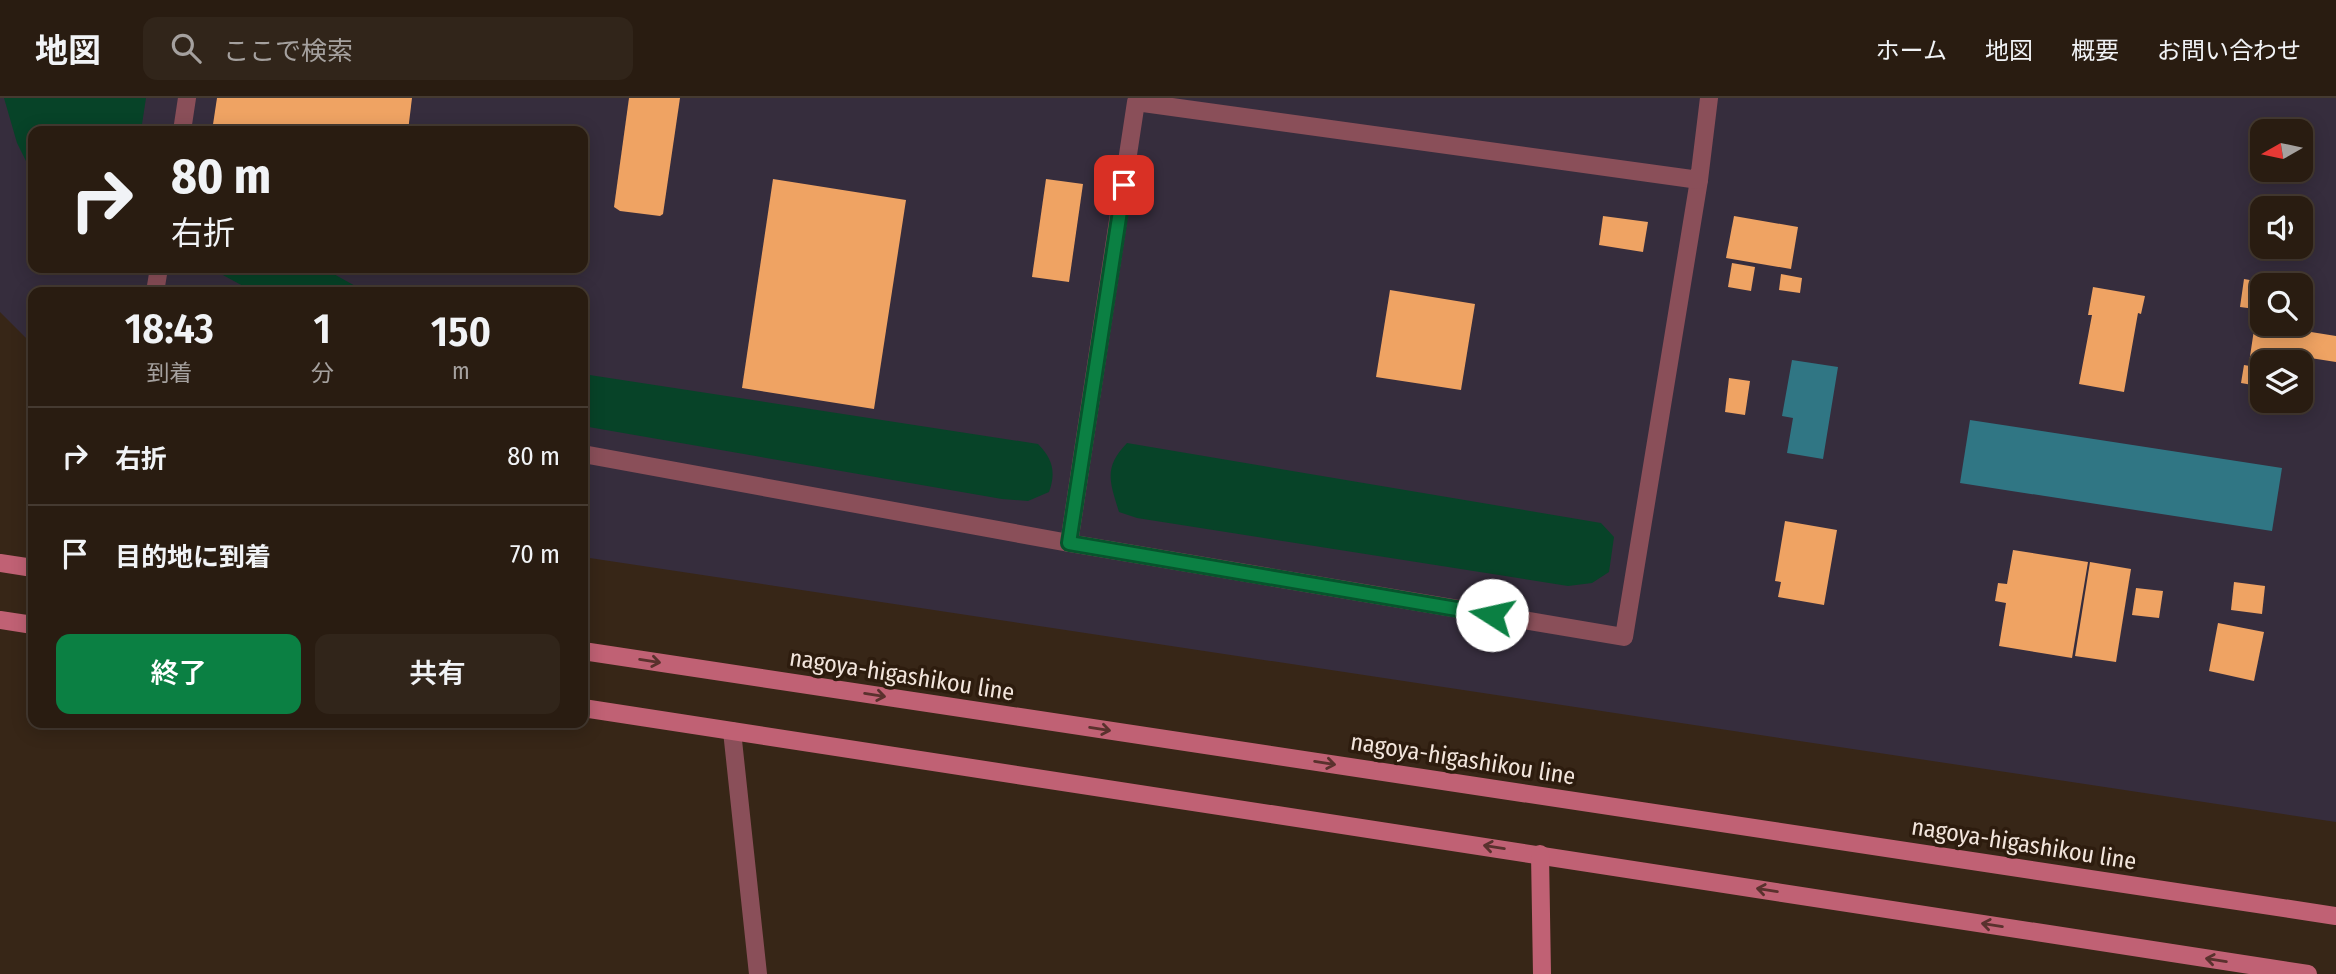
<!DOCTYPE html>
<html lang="ja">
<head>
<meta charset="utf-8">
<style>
  body { margin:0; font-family:"Fira Sans Condensed","Noto Sans JP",sans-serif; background:#31251a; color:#f1f3f6; height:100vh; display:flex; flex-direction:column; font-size:26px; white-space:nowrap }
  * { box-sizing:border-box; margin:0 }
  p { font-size:23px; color:#a5a19f }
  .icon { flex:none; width:38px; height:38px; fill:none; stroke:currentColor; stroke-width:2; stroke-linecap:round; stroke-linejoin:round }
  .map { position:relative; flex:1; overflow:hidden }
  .side { position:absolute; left:28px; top:189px; width:560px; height:441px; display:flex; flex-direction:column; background:#291c11; border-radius:14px; box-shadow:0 4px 18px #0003,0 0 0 2px #453a31 }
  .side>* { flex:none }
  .top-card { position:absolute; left:28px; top:28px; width:560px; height:147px; border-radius:14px; box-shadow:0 4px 18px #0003,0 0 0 2px #453a31; background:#291c11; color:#f1f3f6; overflow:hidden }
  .needle { width:46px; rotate:261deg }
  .controls { position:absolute; left:2250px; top:21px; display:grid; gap:14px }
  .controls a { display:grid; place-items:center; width:63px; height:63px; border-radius:14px; background:#291c11; box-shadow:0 4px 18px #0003,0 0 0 2px #453a31; font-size:35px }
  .pin { position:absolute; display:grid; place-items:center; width:60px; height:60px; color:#fff; margin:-30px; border-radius:14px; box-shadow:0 4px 10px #0006 }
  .me { position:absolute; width:77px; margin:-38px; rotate:280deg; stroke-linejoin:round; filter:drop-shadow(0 0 5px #0008) }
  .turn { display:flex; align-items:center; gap:24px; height:147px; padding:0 28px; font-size:32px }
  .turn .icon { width:91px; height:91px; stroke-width:2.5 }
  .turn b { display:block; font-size:49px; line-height:60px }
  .eta { display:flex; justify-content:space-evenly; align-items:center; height:119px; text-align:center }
  .eta b { font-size:42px; font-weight:600; line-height:49px }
  .cta { display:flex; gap:14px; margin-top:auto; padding:14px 28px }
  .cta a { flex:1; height:80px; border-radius:14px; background:#0b8043; color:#fff; font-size:28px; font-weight:600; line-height:80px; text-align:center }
  .cta a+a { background:#31251a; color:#f1f3f6 }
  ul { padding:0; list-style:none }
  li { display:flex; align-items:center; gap:21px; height:98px; padding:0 28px; border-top:2px solid #453a31 }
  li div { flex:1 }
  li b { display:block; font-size:26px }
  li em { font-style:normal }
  header { display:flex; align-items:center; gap:42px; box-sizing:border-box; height:98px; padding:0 35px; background:#291c11; border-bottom:2px solid #453a31 }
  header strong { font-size:33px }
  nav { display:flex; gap:38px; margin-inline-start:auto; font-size:24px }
  .search { width:490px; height:63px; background:#31251a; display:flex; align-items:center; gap:18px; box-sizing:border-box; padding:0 24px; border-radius:14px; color:#a5a19f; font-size:26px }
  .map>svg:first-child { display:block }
</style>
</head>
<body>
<header>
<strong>地図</strong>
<div class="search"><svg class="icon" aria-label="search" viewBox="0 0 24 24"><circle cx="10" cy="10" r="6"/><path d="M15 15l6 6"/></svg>ここで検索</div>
<nav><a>ホーム</a><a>地図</a><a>概要</a><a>お問い合わせ</a></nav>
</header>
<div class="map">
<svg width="2336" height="876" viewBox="0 0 2336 876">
  <rect width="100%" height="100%" fill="#372617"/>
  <path fill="#362d3d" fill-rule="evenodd" d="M0 0H2336V724L583 459V194H33V247L0 214ZM33 33H583V170H33ZM2263 33H2301V72H2263ZM2263 110H2301V149H2263ZM2263 187H2301V226H2263ZM2263 264H2301V303H2263Z"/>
  <g fill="#074328">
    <path d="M4 0H146L141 33H33V77L17 45Z"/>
    <path d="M210 170H323L366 194H254Z"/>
    <path d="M583 276 1038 346C1053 361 1056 375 1049 394L1028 403 1002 401 583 328Z"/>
    <path d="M1127 345 1601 425 1614 439 1609 474 1592 485 1568 488 1137 420 1119 414C1110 384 1103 370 1127 345Z"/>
  </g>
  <g fill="#307684">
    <path d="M1792 262 1838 269 1823 361 1787 355 1793 320 1782 318Z"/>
    <path d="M1970 322 2282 370 2272 433 1960 385Z"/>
  </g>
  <g fill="#efa363">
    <path d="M217 0H412L408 33H212Z"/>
    <path d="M629 0H680L663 116 660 118 620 113 614 109Z"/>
    <path d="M773 81 906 102 874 311 742 290Z"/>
    <path d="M1046 81 1083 86 1069 184 1032 179Z"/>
    <path d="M1603 118 1648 124 1643 154 1599 147Z"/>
    <path d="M1734 118 1798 129 1791 171 1726 160Z"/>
    <path d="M1732 165 1755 169 1751 193 1728 189Z"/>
    <path d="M1781 176 1802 180 1800 195 1779 192Z"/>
    <path d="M2244 181 2267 185 2263 187V212L2240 209Z"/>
    <path d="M2093 189 2145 198 2141 216 2138 215 2124 294 2079 286 2092 217H2088Z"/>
    <path d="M1390 192 1475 206 1461 292 1376 279Z"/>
    <path d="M2255 225 2336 238V264L2304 259 2303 270 2301 264 2249 265Z"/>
    <path d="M2244 267 2261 270 2258 288 2241 285Z"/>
    <path d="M1729 280 1750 283 1745 317 1725 314Z"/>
    <path d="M1785 423 1837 432 1824 507 1778 499 1781 484 1775 483Z"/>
    <path d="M2013 452 2088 464 2072 560 1999 548 2006 505 1995 503 1998 485 2007 486Z"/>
    <path d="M2090 464 2131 471 2116 564 2075 558Z"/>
    <path d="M2234 484 2265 488 2262 516 2231 512Z"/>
    <path d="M2136 490 2163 493 2159 520 2132 517Z"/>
    <path d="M2218 525 2264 534 2254 583 2209 573Z"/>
  </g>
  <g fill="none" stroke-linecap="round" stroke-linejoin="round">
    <g stroke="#8a4f59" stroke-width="18">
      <path d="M182 33 187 0"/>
      <path d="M155 194 159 170"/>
      <path d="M583 356 1069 445 1624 539 1699 82"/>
      <path d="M1069 445 1136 4 1699 82 1709 0"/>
    </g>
    <path stroke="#8a4f59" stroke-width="18" d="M732 633 758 876"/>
    <g stroke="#c06174" stroke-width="18">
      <path d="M0 465 33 470"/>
      <path d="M0 522 33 527"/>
      <path d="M583 553 2336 818"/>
      <path d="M583 610 2308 876"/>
      <path d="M1540 756 1542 876"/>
    </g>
  </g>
  <defs><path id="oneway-shaft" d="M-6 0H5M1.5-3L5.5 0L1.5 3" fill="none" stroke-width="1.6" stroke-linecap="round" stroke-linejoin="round" transform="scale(1.75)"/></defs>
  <g stroke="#59312d">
    <use href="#oneway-shaft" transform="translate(650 563) rotate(9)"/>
    <use href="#oneway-shaft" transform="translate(875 597) rotate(9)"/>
    <use href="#oneway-shaft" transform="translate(1100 631) rotate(9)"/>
    <use href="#oneway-shaft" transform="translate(1325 665) rotate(9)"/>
    <use href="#oneway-shaft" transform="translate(1494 749) rotate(-171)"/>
    <use href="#oneway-shaft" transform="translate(1767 792) rotate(-171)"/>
    <use href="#oneway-shaft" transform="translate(1992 827) rotate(-171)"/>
    <use href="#oneway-shaft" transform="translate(2216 862) rotate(-171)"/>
  </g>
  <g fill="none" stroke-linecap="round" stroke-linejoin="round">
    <defs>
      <path id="route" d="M1124 87 1069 445 1492 517"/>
    </defs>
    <use href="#route" stroke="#07532c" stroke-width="18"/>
    <use href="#route" stroke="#0b8043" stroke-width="12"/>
  </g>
  <g text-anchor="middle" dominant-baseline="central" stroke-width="7" stroke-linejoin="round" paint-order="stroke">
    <g font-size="24" fill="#f2e5dc" stroke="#2d1c0e">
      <text transform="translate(902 577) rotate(9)">nagoya-higashikou line</text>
      <text transform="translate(1463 661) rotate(9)">nagoya-higashikou line</text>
      <text transform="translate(2024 746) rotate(9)">nagoya-higashikou line</text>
    </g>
  </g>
</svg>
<div class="controls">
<a><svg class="needle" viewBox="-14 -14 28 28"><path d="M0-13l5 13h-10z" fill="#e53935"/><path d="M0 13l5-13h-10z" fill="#a5a19f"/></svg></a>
<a><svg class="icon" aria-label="sound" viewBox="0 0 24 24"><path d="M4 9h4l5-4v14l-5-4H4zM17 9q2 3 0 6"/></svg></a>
<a><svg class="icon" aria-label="search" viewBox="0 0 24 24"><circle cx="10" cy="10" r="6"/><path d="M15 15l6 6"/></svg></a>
<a><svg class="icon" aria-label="layers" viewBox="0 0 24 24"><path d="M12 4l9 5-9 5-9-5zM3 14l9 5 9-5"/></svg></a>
</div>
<div class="pin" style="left:1124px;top:87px;background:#d93025"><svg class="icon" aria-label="arrive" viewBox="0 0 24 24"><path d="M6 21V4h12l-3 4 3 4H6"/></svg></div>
<svg class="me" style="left:1492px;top:517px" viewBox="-20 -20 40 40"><circle r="19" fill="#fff"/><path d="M0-13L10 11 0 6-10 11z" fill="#0b8043"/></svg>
<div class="top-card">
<div class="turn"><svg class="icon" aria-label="right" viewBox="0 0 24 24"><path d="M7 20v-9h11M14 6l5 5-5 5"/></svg><div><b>80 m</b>右折</div></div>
</div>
<section class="side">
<div class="eta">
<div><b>18:43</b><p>到着</p></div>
<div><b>1</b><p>分</p></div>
<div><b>150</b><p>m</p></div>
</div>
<ul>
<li><svg class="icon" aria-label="right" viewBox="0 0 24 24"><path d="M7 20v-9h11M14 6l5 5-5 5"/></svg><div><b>右折</b></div><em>80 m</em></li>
<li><svg class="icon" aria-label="arrive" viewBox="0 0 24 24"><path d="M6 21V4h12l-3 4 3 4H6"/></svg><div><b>目的地に到着</b></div><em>70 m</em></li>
</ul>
<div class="cta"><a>終了</a><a>共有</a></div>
</section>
</div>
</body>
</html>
